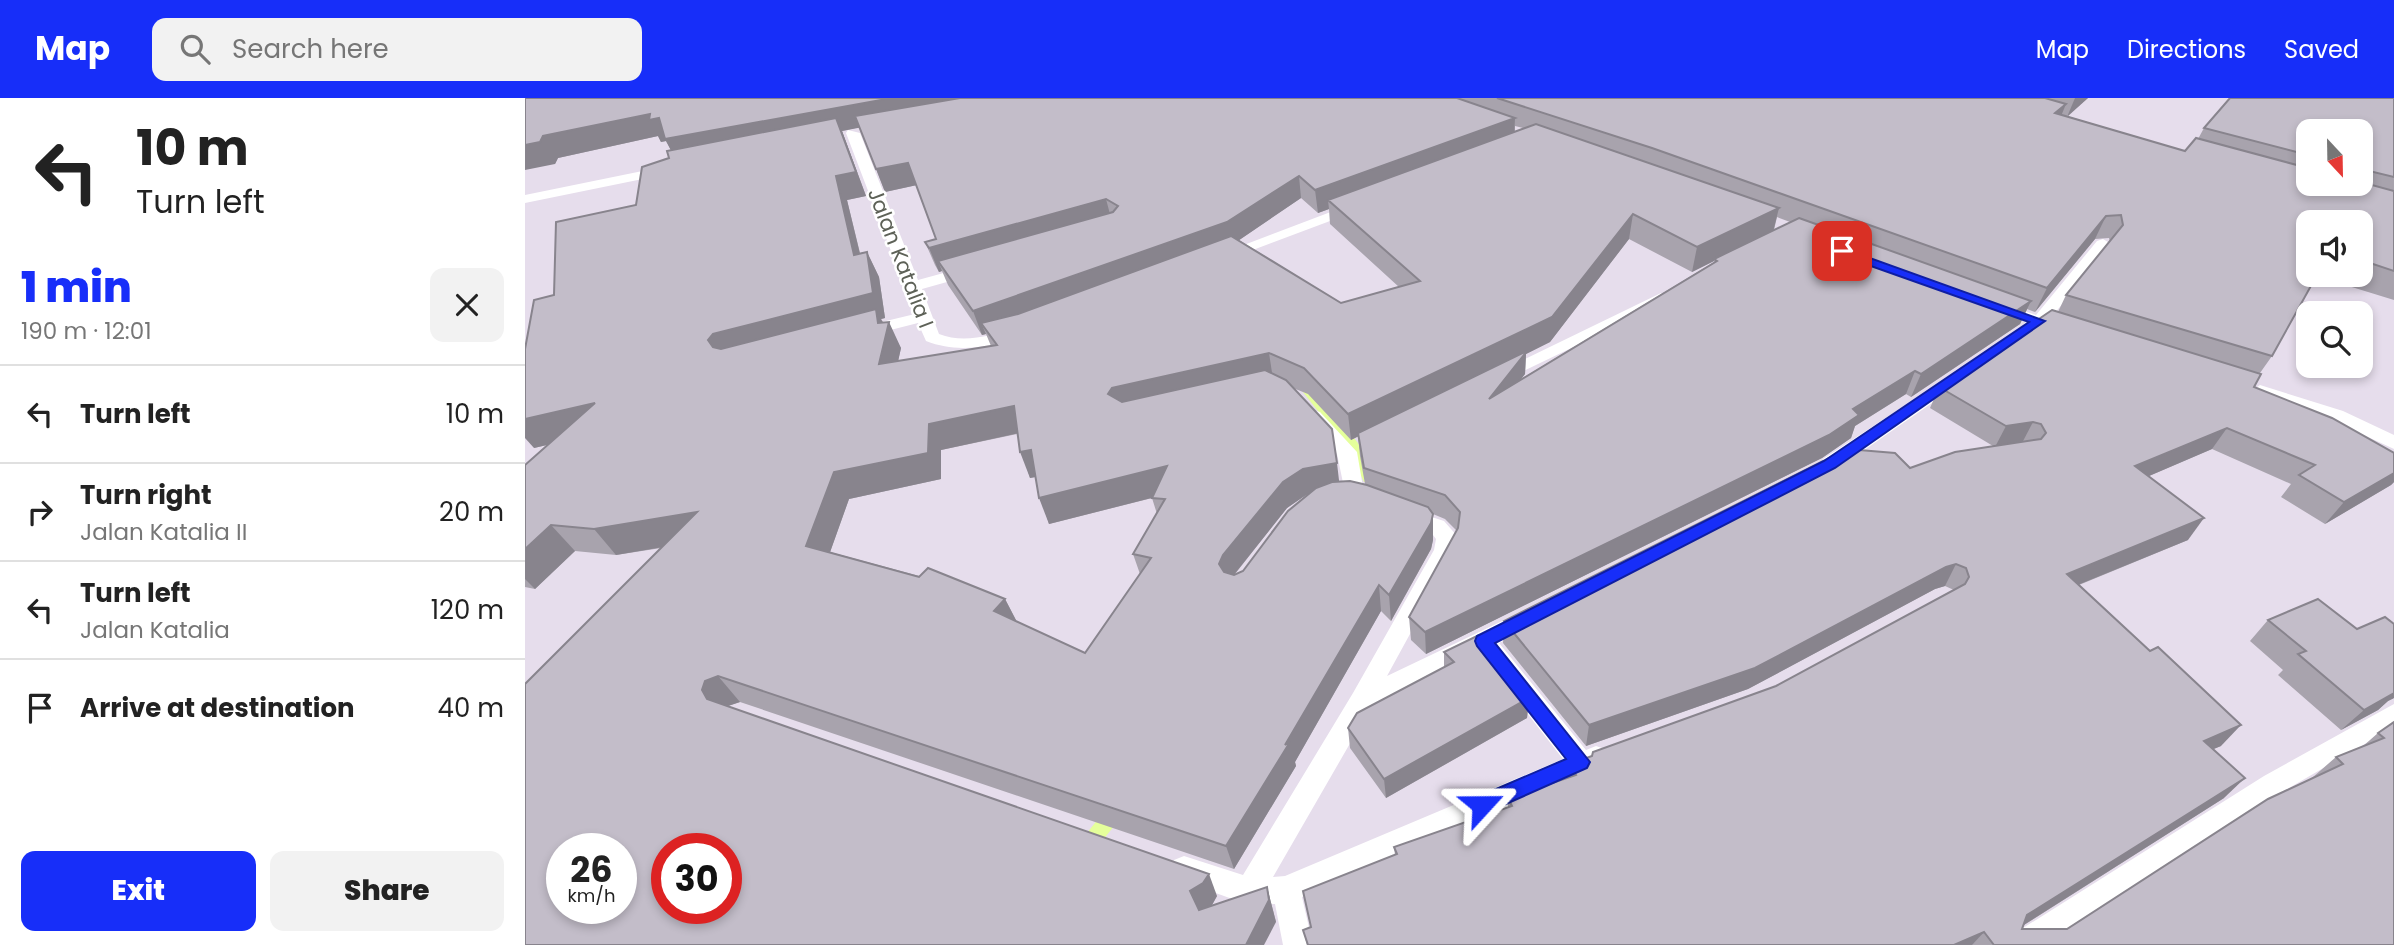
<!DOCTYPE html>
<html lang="en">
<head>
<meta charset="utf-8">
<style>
  body { margin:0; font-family:Poppins,sans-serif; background:#f2f2f2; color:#222; height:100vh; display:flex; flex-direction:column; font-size:26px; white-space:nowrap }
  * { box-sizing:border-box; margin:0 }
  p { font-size:23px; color:#767676 }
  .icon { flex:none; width:38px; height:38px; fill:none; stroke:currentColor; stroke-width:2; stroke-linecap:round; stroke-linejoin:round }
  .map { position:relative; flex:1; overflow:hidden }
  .details { display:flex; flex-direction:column; background:#fff; width:525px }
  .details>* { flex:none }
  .guide { background:#fff; color:#222; overflow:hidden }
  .needle { width:46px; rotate:158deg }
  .buttons { position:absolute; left:1771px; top:21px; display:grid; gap:14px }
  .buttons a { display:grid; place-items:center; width:77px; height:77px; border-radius:14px; background:#fff; box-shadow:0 4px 10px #0003; font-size:35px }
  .speed { position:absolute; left:21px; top:735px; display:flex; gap:14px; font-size:35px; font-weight:700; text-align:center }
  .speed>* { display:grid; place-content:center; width:91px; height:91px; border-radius:50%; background:#fff; box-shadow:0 4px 10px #0003; line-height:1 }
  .speed small { font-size:18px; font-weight:400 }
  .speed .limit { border:10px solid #d22; background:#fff; color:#111 }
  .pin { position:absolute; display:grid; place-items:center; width:60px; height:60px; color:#fff; margin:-30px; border-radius:14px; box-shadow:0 4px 10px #0006 }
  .me { position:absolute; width:77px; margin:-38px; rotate:66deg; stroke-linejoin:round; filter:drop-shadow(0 0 5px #0008) }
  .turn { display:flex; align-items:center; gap:24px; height:147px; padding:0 21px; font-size:32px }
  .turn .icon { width:91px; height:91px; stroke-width:2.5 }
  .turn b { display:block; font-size:49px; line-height:60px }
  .round { display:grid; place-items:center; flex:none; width:74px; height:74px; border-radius:14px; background:#f2f2f2 }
  .summary { display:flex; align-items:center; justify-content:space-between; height:119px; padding:0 21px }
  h1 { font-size:42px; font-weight:800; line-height:52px; color:#172ef9 }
  .button { display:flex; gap:14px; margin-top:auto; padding:14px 21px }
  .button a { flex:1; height:80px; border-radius:14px; background:#172ef9; color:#fff; font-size:28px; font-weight:800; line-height:80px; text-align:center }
  .button a+a { background:#f2f2f2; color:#222 }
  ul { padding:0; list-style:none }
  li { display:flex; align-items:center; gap:21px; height:98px; padding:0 21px; border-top:2px solid #e0e0e0 }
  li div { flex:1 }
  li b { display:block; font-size:26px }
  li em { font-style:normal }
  header { display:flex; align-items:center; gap:42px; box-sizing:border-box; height:98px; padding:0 35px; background:#172ef9; color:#fff }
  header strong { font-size:33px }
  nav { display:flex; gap:38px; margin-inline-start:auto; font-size:24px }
  .search { width:490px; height:63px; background:#f2f2f2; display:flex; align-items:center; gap:18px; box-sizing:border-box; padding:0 24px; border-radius:14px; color:#767676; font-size:26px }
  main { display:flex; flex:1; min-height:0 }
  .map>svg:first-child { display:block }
</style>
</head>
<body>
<header>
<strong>Map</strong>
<div class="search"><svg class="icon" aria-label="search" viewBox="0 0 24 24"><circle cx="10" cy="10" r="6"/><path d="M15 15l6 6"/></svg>Search here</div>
<nav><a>Map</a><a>Directions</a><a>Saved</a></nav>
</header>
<main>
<section class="details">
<div class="guide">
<div class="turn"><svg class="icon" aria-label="left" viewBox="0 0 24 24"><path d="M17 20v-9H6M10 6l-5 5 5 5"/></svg><div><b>10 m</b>Turn left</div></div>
</div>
<div class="summary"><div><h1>1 min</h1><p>190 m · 12:01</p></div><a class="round"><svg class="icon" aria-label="close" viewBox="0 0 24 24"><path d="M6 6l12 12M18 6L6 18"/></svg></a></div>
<ul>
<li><svg class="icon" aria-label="left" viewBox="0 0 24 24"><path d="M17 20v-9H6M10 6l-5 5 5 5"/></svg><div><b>Turn left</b></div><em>10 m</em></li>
<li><svg class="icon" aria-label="right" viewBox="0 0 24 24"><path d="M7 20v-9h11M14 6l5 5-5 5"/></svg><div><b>Turn right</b><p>Jalan Katalia II</p></div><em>20 m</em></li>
<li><svg class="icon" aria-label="left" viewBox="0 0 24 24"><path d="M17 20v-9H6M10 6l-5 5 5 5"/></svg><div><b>Turn left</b><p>Jalan Katalia</p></div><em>120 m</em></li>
<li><svg class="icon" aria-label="arrive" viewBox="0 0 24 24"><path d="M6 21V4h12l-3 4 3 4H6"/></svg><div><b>Arrive at destination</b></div><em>40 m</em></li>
</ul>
<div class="button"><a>Exit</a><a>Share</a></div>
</section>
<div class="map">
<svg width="1869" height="847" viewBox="0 0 1869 847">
  <rect width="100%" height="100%" fill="#e6ddec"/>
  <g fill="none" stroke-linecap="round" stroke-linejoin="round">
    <g fill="#e5ff9b" fill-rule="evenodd">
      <path d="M780 285 784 286 833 345 851 381 849 384H839L822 350 774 289Z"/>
      <path d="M591 704 597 706 600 712 597 718 566 757 560 760 554 757 551 751 554 745 585 706Z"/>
    </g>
    <g fill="#fff" fill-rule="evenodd">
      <path d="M323 32 335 35 393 182 448 167 456 172 454 175 397 191 414 236C439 246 466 237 491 231L500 236 497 240C464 248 434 256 401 243L393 225 338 239 332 238 329 234 332 230 390 216 321 35Z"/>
      <path d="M142 68 147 69V75L0 105V97Z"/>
      <path d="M832 104 839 108 837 111 704 161H692L690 158Z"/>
      <path d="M1578 141 1586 146 1525 221 1546 231 1543 235 1537 236 1517 230 1504 235 1498 234 1495 230 1501 224 1464 209 1472 204 1511 217 1572 143Z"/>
      <path d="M1136 195 1144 200 1142 204 982 281H970L967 277Z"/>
      <path d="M1434 272 1440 274 1443 278 1440 282 1312 371H1298L1295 366 1298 361Z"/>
      <path d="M1735 287 1818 313 1869 337V351L1804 321 1728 297 1726 293Z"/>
      <path d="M788 312 795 314 832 354 839 395 849 398 852 403 849 408 842 410 822 404 812 356 779 318Z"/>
      <path d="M882 411 919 423 933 439 931 452 862 578 994 515 1002 512 1010 515 1013 521 1010 527 974 545 1061 652 1071 648 1080 651 1084 659 1080 667 777 799 788 847H758L750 806 724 807 649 780 645 771 649 762 659 758 718 777 828 595 909 452 911 441 905 433 875 423 872 418 875 413ZM955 555 1038 661 760 778 748 779 846 609Z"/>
      <path d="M1869 606V629L1757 694 1523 847H1482L1487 837 1739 678Z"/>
    </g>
  </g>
  <g fill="#a8a3ad" fill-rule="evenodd">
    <path d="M0 0H1563L1542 18 1660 53 1673 41 1679 30 1869 0V202L1791 178 1747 258 1735 275 1729 289 1869 355V384L1866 387 1800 426 1756 399 1766 386 1687 351 1624 378 1663 442 1554 487 1696 648 1688 651 1699 700 1499 827 1497 831H1542L1788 679 1811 659 1837 649 1853 635 1869 624V847H782L778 832 786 829 870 757 869 749 983 710V700L1043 680 1045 666 1251 588 1429 492 1420 488 1410 491 1223 591 1061 648 978 545 979 523 1385 370 1468 348 1405 310 1414 289 1533 214 1541 197 1585 144 1584 140 1570 141 1510 214 1502 211 1495 226 1386 299 1381 296 1330 328 1326 340 1297 360 901 556 886 542 884 519 932 433 920 421 908 416V442L906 451 866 523 856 513 770 664 771 668 709 771 215 604 203 608 692 798 687 807 685 808 742 789 751 824 0 847 136 450 91 457 50 453 10 491 0 489V367L22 347 9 350 29 197 111 107 144 60 146 52 141 43 136 44 133 38 33 60 30 66ZM990 28 998 30 990 34ZM335 29 360 94 392 87 411 141 400 144 410 167 414 174 417 173 423 187 457 237 461 236 466 248 373 263 376 250 356 221 360 220 354 179 342 154 335 155 322 102 341 98 317 33ZM1783 33H1836V86H1783ZM776 100 793 115 804 111 805 126 874 189 816 205 714 142ZM1252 119 1265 124 1249 132ZM1783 124H1836V177H1783ZM1104 141 1167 174 1189 163V164L996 281 1000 276 1001 256 1025 244ZM768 290 783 296 826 342 833 338 835 358 840 386 814 383ZM492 336 505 380 510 379 524 426 627 400 632 416 608 456 615 476 560 555 492 524 480 501 305 454 324 401 416 381V352ZM781 397 718 473 710 476 762 410Z"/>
    <path d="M1743 522 1832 531 1869 526V600L1863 603 1853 612 1816 632 1753 577 1758 572 1725 543Z"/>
    <path d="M919 554 1004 600 1002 620 861 700 825 650 823 630 919 569Z"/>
  </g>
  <g fill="#88848d">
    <path d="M367 0H490L317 33 341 98 322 102 341 181 152 64 141 43 136 44 133 38 33 60 30 66 0 72V47L18 38 125 16 134 20Z"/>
    <path d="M1550 0H1563L1542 19Z"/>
    <path d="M1541 6 1532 28 1530 15Z"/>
    <path d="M990 20 989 42 803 102 804 111 793 115 790 92Z"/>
    <path d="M383 65 392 87 360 94 351 71Z"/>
    <path d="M774 78 776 100 707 147 463 235 456 225 461 236 457 237 448 213Z"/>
    <path d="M581 101 587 124 413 163 417 173 414 174 404 150Z"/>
    <path d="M1254 110 1248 134 1189 161V163L1167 174 1172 149Z"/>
    <path d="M1108 116 1104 141 1025 244 1001 256 1000 276 963 324 964 301 998 257 826 342 823 316Z"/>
    <path d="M1581 118 1570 141 1510 214 1522 190Z"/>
    <path d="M342 154 354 179 360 220 356 221 362 234 364 224 376 250 367 291 199 268 183 242 188 236Z"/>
    <path d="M1506 203 1495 226 1386 299 1396 276Z"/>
    <path d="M744 255 748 281 595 315 583 296 587 290Z"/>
    <path d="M1390 273 1381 296 1330 328 1326 340 1297 360 901 556 900 534 1328 311Z"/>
    <path d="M70 305 90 331 9 350 0 340V321Z"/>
    <path d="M489 308 499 334 416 352V381L324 401 298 474 281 448 309 374 404 326Z"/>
    <path d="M1508 324 1497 345 1470 349 1481 328Z"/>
    <path d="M1702 330 1687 351 1596 390 1610 368Z"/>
    <path d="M506 352 516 378 505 380 495 354Z"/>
    <path d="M812 365 815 391 781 397 762 410 704 483 694 466 698 457 758 384 778 371Z"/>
    <path d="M642 368 650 394 524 426 514 400Z"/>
    <path d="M1869 375V384L1866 387 1800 426 1819 404Z"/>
    <path d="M172 414 191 440 91 457 69 431Z"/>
    <path d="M908 416V442L906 451 866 523 864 497Z"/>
    <path d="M1679 420 1663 442 1528 497 1542 476Z"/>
    <path d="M26 427 50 453 10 491 0 481V451Z"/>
    <path d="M1431 466 1420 488 1410 491 1223 591 1061 648 1064 627 1421 469Z"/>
    <path d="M854 487 856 513 770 664 771 668 709 771 701 748Z"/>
    <path d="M480 501 493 526 469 513Z"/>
    <path d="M193 578 215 604 203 608 182 601 177 592 180 583Z"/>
    <path d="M1869 591V600L1863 603 1853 612 1816 632 1839 612Z"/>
    <path d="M1004 600 1002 620 861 700 859 681Z"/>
    <path d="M1716 627 1696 648 1660 663 1679 643Z"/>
    <path d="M1720 680 1699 700 1486 835 1502 817Z"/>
    <path d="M684 776 692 798 687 807 674 815 665 793Z"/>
    <path d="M742 789 751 824 739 847H721Z"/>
    <path d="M1459 834 1447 847H1429Z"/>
  </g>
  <g fill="#c3bdc9" stroke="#88848d" stroke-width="2" fill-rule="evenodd">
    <path d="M0 0H367L140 41 134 20 124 22 125 16 18 38 15 44 0 47Z"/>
    <path d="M435 0H932L990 20 790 92 774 78 702 124 448 213 413 163 588 114 593 108 581 101 404 150 400 144 411 141 383 65 351 71 330 18Z"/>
    <path d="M972 0H1520L1541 6 1530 15 1660 53 1671 40 1783 70V86H1836V84L1869 93V173L1836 162V124H1783V177H1792L1747 258 1541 197 1598 127 1596 117 1581 118 1522 190 1127 50Z"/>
    <path d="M1705 0H1869V79L1836 71V33H1783V57L1679 30Z"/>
    <path d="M311 20 331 74 311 78 329 157 342 154 348 195 188 236 183 242 188 249 196 251 351 211 353 225 364 224 354 266 472 247 456 225 493 216 706 138 816 205 895 183 803 102 1011 26 1254 110 1172 149 1108 116 1027 219 823 316 779 270 744 255 587 290 583 296 597 304 740 272 761 282 807 331 812 365 778 371 758 384 698 457 694 466 699 474 709 477 718 473 763 413 791 390 807 384 825 383 842 387 903 409 908 416 906 425 864 497 854 487 760 647 765 644 701 748 193 578 180 583 177 592 182 601 684 776 678 785 665 793 674 812 742 789 744 802 721 847H0V586L172 414 69 431 26 427 0 451V367L70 305 0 321V251L9 202 29 197 31 124 111 107 117 69 144 60 142 53ZM489 308 495 354 506 352 514 400 642 368 627 400 640 401 608 456 626 460 560 555 469 513 480 501 403 470 394 479 281 448 309 374 403 355 404 326ZM37 751H96V810H37ZM142 751H201V810H142Z"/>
    <path d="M1274 120 1506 203 1396 276 1390 273 1328 311 1334 317 1304 337 900 534 884 519 933 430 935 414 920 397 839 370 833 335 1002 253 964 301 1192 163 1189 161Z"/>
    <path d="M1527 212 1736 276 1729 289 1807 320 1869 355V375L1819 404 1774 377 1790 367 1702 330 1610 368 1679 420 1542 476 1625 553 1633 549 1716 627 1679 643 1720 680 1502 817 1497 831H1542L1743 701 1818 666 1811 659 1859 640 1853 635 1869 624V847H1469L1459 834 1429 847H783L778 832 786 829 778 793 872 756 869 749 987 708 983 700 1051 677 1045 666 1067 658 1068 654 1251 588 1440 486 1444 479 1441 470 1431 466 1421 469 1230 570 1064 627 979 523 1322 351 1370 355 1385 370 1430 354 1516 341 1521 335 1516 326 1508 324 1481 328 1414 289Z"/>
    <path d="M1793 501 1832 531 1860 519 1869 526V595L1839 612 1773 556 1781 553 1743 522Z"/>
    <path d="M954 537 1004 600 859 681 823 630 832 615 929 564 919 554Z"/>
  </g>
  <path fill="#172ef9" stroke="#0f1ea2" stroke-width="2" d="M1317 150 1520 223 1310 370 970 545 1065 664 1062 670 965 713 957 716 950 713 947 707 950 700 1041 661 952 548 950 543 952 538 1299 363 1504 224 1312 156V151Z"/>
  <g text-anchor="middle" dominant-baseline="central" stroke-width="5" stroke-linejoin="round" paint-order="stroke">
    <g font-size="21" fill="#5d6157" stroke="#fff">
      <text transform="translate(376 160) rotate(69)">Jalan Katalia I</text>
    </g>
  </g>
</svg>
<div class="buttons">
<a><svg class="needle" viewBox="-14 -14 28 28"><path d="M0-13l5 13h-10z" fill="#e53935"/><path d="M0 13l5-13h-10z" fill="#767676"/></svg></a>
<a><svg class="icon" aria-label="sound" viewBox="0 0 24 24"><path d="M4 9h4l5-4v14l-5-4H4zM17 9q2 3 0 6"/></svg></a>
<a><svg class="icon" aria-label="search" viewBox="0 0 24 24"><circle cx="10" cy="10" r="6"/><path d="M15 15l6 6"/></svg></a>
</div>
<div class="speed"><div>26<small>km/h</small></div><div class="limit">30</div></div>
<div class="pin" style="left:1317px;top:153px;background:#d93025"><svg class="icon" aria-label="arrive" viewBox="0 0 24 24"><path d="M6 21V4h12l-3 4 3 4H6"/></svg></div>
<svg class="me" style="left:957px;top:707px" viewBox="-20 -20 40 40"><path d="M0-17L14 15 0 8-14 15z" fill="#172ef9" stroke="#fff" stroke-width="4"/></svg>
</div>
</main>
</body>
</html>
